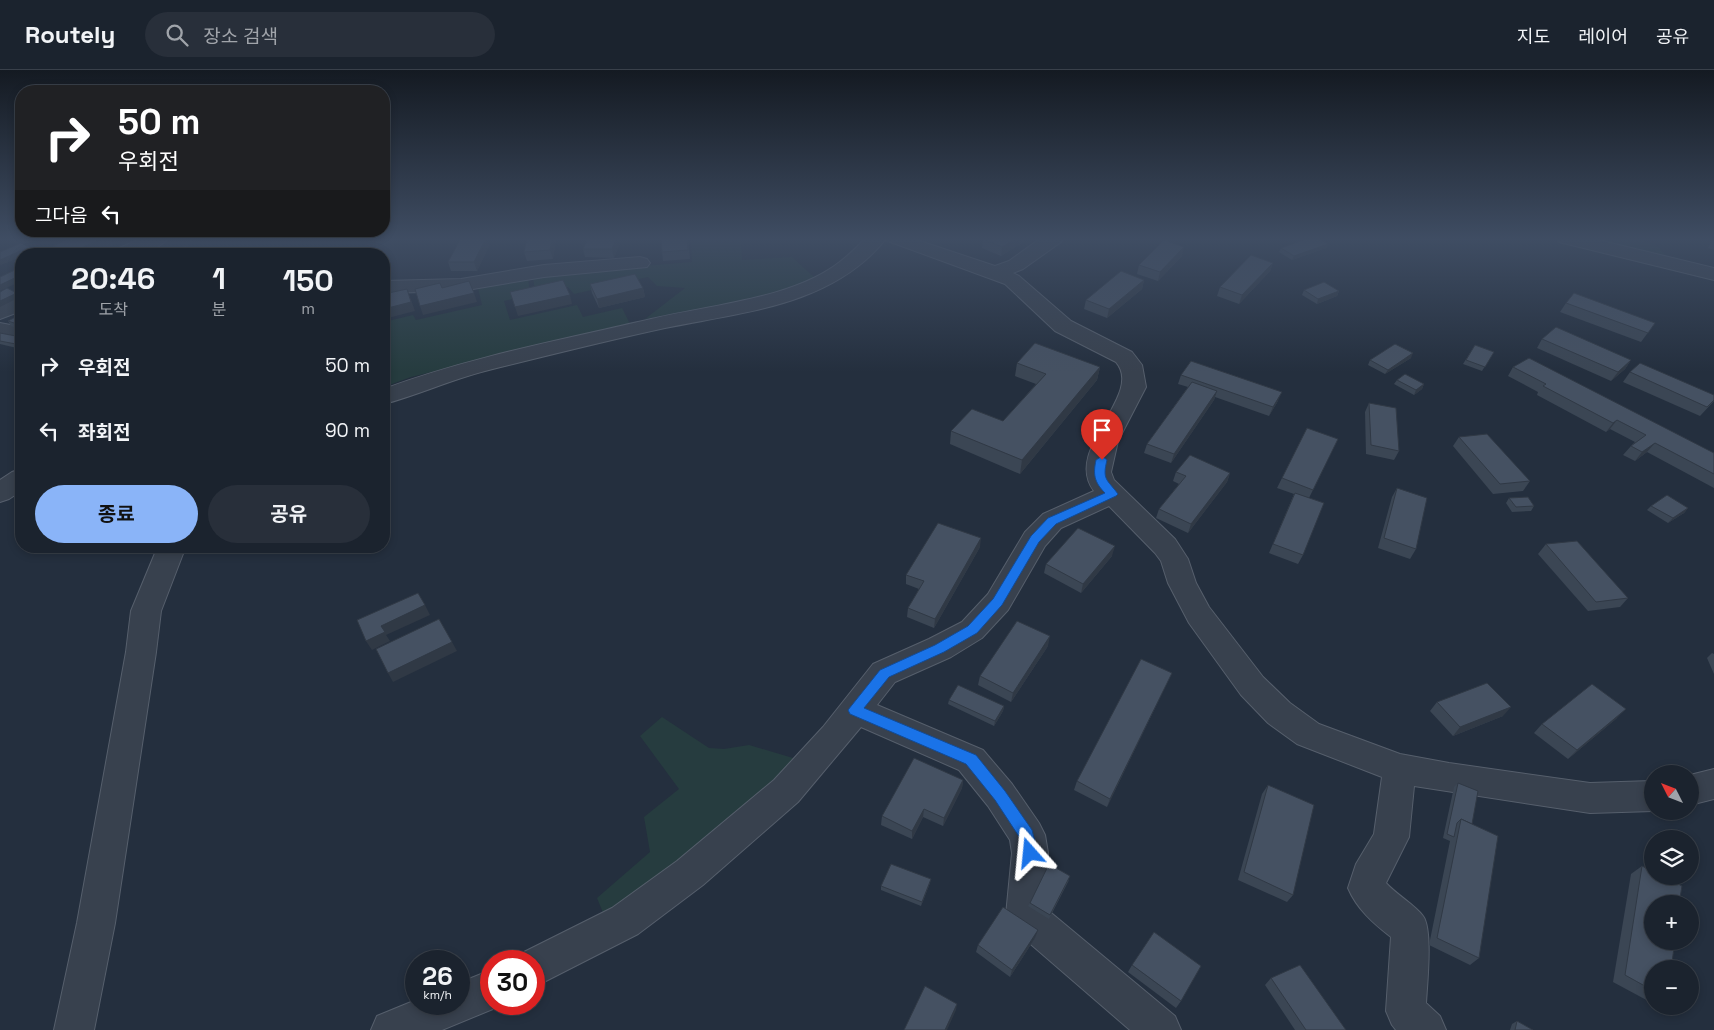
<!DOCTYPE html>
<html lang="ko">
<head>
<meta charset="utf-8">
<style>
  body { margin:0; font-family:"Space Grotesk","Noto Sans KR",sans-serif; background:#282f3a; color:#f1f3f6; height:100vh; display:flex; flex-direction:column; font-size:19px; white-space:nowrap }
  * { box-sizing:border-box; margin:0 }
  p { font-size:16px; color:#a0a4aa }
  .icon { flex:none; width:28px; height:28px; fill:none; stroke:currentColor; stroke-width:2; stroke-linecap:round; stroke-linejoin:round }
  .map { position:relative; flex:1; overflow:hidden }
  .details { position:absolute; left:15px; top:178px; width:375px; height:305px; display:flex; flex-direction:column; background:#1b232e; border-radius:20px; box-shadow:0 2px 8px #0003,0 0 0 1px #39404a }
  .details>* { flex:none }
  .hud { position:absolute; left:15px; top:15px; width:375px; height:152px; border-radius:20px; box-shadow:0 2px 8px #0003,0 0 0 1px #39404a; background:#202124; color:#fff; overflow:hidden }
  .needle { width:32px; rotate:312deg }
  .fabs { position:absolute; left:1644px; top:695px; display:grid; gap:10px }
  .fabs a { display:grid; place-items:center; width:55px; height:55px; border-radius:50%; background:#1b232e; box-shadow:0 2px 8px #0003,0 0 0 1px #39404a; font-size:25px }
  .speed { position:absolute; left:405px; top:880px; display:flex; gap:10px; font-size:25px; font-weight:700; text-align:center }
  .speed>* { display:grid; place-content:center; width:65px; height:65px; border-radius:50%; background:#1b232e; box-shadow:0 2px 8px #0003,0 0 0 1px #39404a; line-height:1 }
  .speed small { font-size:12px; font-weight:400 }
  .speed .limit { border:8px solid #d22; background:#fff; color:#111 }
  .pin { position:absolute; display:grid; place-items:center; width:42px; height:42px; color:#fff; margin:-51px -21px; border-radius:50% 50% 50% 0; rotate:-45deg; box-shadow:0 0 5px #0007 }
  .pin .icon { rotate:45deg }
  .me { position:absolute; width:55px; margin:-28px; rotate:342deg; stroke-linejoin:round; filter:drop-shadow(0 0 4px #0008) }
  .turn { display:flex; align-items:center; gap:18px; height:105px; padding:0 20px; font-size:22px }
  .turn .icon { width:65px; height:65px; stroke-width:2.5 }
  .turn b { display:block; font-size:35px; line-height:42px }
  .then { display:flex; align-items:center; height:48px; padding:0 20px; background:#0003; gap:10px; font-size:19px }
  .eta { display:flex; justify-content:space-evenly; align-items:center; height:85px; text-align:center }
  .eta b { font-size:30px; font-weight:700; line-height:35px }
  .action { display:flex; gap:10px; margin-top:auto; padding:10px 20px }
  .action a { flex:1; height:58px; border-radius:30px; background:#8ab4f8; color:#111; font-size:20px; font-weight:700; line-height:58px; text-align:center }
  .action a+a { background:#282f3a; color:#f1f3f6 }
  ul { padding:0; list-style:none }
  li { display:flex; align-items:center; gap:15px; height:65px; padding:0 20px }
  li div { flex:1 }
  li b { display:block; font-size:19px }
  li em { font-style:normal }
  header { display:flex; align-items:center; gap:30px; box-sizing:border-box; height:70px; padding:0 25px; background:#1b232e; border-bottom:1px solid #39404a }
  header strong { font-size:24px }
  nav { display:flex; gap:28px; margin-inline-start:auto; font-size:18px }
  .search { width:350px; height:45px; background:#282f3a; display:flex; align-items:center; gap:12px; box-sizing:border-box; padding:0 18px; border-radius:28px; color:#a0a4aa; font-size:19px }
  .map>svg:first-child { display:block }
</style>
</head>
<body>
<header>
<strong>Routely</strong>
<div class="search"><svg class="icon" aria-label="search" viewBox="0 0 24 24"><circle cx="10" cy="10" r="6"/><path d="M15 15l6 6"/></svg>장소 검색</div>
<nav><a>지도</a><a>레이어</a><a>공유</a></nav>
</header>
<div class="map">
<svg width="1714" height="960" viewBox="0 0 1714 960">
  <rect width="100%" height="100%" fill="#242f3e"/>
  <g fill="#263c3f">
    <path d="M691 168H738L741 172 742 190 792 187 816 209 777 223 738 232 645 249 685 218 657 216 648 207 574 224 568 217 535 225 533 205 692 192Z"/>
    <path d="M1575 168H1640L1658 177 1669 189Z"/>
    <path d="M528 207 530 225 504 231 510 250 577 235 583 247 622 238 630 254 411 307 384 317V252L413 245 416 250 482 235 477 214Z"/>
    <path d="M662 647 709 678 724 679 749 675 803 691 606 850 597 828 650 782 644 747 679 719 640 666Z"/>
  </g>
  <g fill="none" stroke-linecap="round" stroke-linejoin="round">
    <defs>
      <g id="minor">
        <path d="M142 168H168C157 184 129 184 112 184L115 180Z"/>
        <path d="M866 168H911L995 196 1009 191 1041 168H1064L1061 172 1023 199 1013 203 1019 206 1071 251 1132 282 1142 295 1146 317 1118 371 1111 402 1114 410 1175 469 1188 489 1196 513 1209 537 1263 607 1290 633 1319 654 1400 684 1449 693 1590 713 1652 711 1653 741 1590 743 1414 716 1409 767 1386 813C1396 824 1416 836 1423 846 1433 859 1427 915 1426 933L1440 946 1446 960H1396L1392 955 1386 941 1391 867C1373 853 1357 839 1348 818L1356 794 1374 764 1382 707 1297 674 1268 653 1241 625 1189 553 1168 513 1161 491 1155 483 1109 436 1061 458 1045 476 1008 540 982 568 951 587 895 612 877 635 983 680 1012 714 1039 753 1045 765 1048 783 1044 837 1175 946 1181 960H1130L1012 858 1006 845 1012 783 1010 770 988 736 959 700 861 657 798 732 703 815 638 864 534 917V891H517L520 884 612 838 677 791 774 710 823 657 873 594 929 569 962 552 988 524 1025 462 1043 444 1094 421C1062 379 1145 325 1116 292L1055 261 1005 214 885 170C831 236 743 242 665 258 605 271 545 286 485 301 450 310 418 325 384 334V319C470 287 561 270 651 249 709 235 794 229 841 191 850 184 858 176 866 168Z"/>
        <path d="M1556 168H1590L1714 198V210L1559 172Z"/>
        <path d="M640 187 647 189 650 193 647 197 544 207 461 221 384 223V211L461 209 544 195Z"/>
        <path d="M21 227V241L0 249V235Z"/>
        <path d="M0 253 21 257V269L0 265Z"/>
        <path d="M21 399V421L9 429 0 432V410L12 402Z"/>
        <path d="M158 476H186L161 541 156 582 115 853 94 960H54L77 853 126 582 131 541Z"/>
        <path d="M1714 699V729L1690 735V705Z"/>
        <path d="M491 900V934H505L442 960H371L377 946 416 930V934H459V913Z"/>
      </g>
    </defs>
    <use href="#minor" stroke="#565f6c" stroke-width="2"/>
    <use href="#minor" fill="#38414e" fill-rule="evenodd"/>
  </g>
  <g fill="#3b4654">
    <path d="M12 168H36L22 174 13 169Z"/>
    <path d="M71 168H109L113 175 94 184H58L53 176Z"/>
    <path d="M182 168H200L193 172Z"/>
    <path d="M487 168 489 176 477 201H451L448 192Z"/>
    <path d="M527 168H556L553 189 527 191 524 182Z"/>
    <path d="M622 168 614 188 585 187 583 179Z"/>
    <path d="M688 168 690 189 663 191 662 182Z"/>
    <path d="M985 168H1028V169L1001 186 982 178 983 169Z"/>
    <path d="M1713 168H1714V180L1708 178Z"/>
    <path d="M1328 174 1326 178 1292 190 1279 182 1281 178Z"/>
    <path d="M1182 186 1158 211 1137 204 1139 195Z"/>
    <path d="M1273 193 1270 201 1239 234 1217 226 1220 217Z"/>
    <path d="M1144 210 1142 219 1107 248 1084 239 1086 230Z"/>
    <path d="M590 214 643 218 645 227 599 238 592 223Z"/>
    <path d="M1304 220 1339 221 1337 226 1317 234 1302 225Z"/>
    <path d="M1566 233 1655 253 1641 272 1560 242Z"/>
    <path d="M21 244 20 259 11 256 8 251Z"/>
    <path d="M0 263 21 267V279L0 274Z"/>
    <path d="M1542 269 1631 290 1625 299 1611 311 1537 278Z"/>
    <path d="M1475 275 1494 282 1482 301 1463 294Z"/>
    <path d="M1411 288 1385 304 1368 295 1370 290Z"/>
    <path d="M1017 293 1100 297 1097 310 1020 404 950 374 951 361 1003 351 1036 314 1015 306Z"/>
    <path d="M1513 297 1714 383V418L1647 382 1635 391 1623 385 1631 376 1635 372 1610 359 1606 362 1537 325 1538 322 1508 306Z"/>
    <path d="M1630 302 1714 331 1700 346 1623 312Z"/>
    <path d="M1181 305 1278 331 1269 346 1215 327 1214 330 1171 393 1144 383 1147 374 1188 317 1178 314Z"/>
    <path d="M1397 310 1424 314 1422 319 1414 325 1394 314Z"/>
    <path d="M1369 333 1399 381 1394 390 1366 384 1365 342Z"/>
    <path d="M1459 367 1530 411 1523 421 1493 424 1453 376Z"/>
    <path d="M1338 369 1309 428 1303 485 1298 494 1269 483 1294 424 1277 418 1282 408Z"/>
    <path d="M1176 402 1230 403 1227 412 1188 463 1156 448 1159 439 1179 414 1173 411Z"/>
    <path d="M1397 418 1416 479 1410 489 1378 478 1392 427Z"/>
    <path d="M1509 428 1534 436 1531 441 1512 442 1506 433Z"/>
    <path d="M1651 436 1688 438 1684 443 1668 453 1647 440Z"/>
    <path d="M1546 474 1628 528 1620 537 1588 541 1538 484Z"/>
    <path d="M980 477 934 558 907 547 908 538 919 519 906 514V505Z"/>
    <path d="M1112 486 1081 523 1044 503 1046 494Z"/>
    <path d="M1048 576 1011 632 978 615 980 606Z"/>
    <path d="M1712 583 1714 584V604L1707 588Z"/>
    <path d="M1172 603 1107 737 1074 720 1077 711Z"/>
    <path d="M949 630 1004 636 1003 641 994 656 948 634Z"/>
    <path d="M1437 632 1503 646 1453 666 1430 641Z"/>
    <path d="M1617 648 1568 689 1534 663 1542 654Z"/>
    <path d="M963 710 962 718 943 756 923 747 912 769 881 755 882 746Z"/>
    <path d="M1458 713 1472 754 1479 888 1470 895 1429 875 1450 771 1443 768 1454 717Z"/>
    <path d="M1268 715 1293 825 1287 832 1238 810 1262 724Z"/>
    <path d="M1642 796 1652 899V933L1613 912 1631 804Z"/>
    <path d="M1069 810 1049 849 1028 836 1030 833Z"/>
    <path d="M930 813 921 836 881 820V816Z"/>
    <path d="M1035 868 1010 907 976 882 978 875Z"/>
    <path d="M1132 895 1181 931 1176 938 1128 902Z"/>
    <path d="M1271 908 1346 960H1295L1265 915Z"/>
    <path d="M1517 951 1533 960H1510L1512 954Z"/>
  </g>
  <g fill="#303945">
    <path d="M23 168H36L22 174 19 169Z"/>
    <path d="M103 168H109L113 175 94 184 70 183Z"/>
    <path d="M191 168H200L193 172Z"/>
    <path d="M246 168H261L248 171Z"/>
    <path d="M487 168 489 176 477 201 474 192Z"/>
    <path d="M552 168H556L553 189 550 180Z"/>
    <path d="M617 168H622L614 188 612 179Z"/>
    <path d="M1017 168H1028V169L1001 186 1002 177Z"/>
    <path d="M1262 168H1270L1261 171Z"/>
    <path d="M1328 174 1326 178 1292 190 1294 186Z"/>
    <path d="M29 177 32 182 28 184H21V187L1 195 0 194V190Z"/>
    <path d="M1184 177 1182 186 1158 211 1160 202Z"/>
    <path d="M195 180 197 184H187Z"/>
    <path d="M1273 193 1270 201 1239 234 1242 225Z"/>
    <path d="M21 205V211L0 221V215Z"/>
    <path d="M1144 210 1142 219 1107 248 1109 239Z"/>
    <path d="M643 218 645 227 599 238 597 229Z"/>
    <path d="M407 219 415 241 384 249V239Z"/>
    <path d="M1339 221 1337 226 1317 234 1318 229Z"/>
    <path d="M17 223 20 227 0 237V231Z"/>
    <path d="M474 223 477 232 423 245 420 236Z"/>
    <path d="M570 225 572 234 518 246 515 237Z"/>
    <path d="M21 252V258L20 259 17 254Z"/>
    <path d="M1413 283 1411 288 1385 304 1388 300Z"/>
    <path d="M1631 290 1625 299 1611 311 1618 302Z"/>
    <path d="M1100 297 1097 310 1020 404 1022 390Z"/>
    <path d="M1424 314 1422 319 1414 325 1416 320Z"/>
    <path d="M1217 321 1214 330 1171 393 1174 384Z"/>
    <path d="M1282 322 1278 331 1269 346 1273 337Z"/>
    <path d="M1617 350 1610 359 1606 362 1613 353Z"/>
    <path d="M1655 373 1647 382 1635 391 1642 382Z"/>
    <path d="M1230 403 1227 412 1188 463 1191 454Z"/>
    <path d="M1688 438 1684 443 1668 453 1673 448Z"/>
    <path d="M981 468 980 477 934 558 935 549Z"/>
    <path d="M1115 476 1112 486 1081 523 1083 514Z"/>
    <path d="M425 535 430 545 386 565 390 571 372 580 366 571 381 556Z"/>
    <path d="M1050 566 1048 576 1011 632 1013 623Z"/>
    <path d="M452 572 457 581 393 612 388 603Z"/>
    <path d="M1172 603 1168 611 1107 737 1110 729Z"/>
    <path d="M1004 636 1003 641 994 656 995 651Z"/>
    <path d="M1511 637 1503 646 1453 666 1460 657Z"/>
    <path d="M1626 639 1617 648 1568 689 1577 680Z"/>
    <path d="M963 710 962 718 943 756 944 748Z"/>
    <path d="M924 739 923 747 912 769V761Z"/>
    <path d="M931 809 930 813 921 836 922 832Z"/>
    <path d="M1038 860 1035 868 1010 907 1012 900Z"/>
    <path d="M957 934 956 940 947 960H945Z"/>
  </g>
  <g fill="#455162" stroke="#303945">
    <path d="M71 168H103L70 183 53 176Z"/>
    <path d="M461 168H486L474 192H448Z"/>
    <path d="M527 168H552L550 180 524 182Z"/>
    <path d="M588 168H617L612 179H583Z"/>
    <path d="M661 168H687L688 180 662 182Z"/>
    <path d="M985 168H1017L1002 177 983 169Z"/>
    <path d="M1309 168H1318L1328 174 1294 186 1281 178Z"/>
    <path d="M1164 170 1184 177 1160 202 1139 195Z"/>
    <path d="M21 173 29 177 0 190V182Z"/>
    <path d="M185 176 195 180 187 184H171Z"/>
    <path d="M1251 185 1273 193 1242 225 1220 217Z"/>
    <path d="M19 198 21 199V205L0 215V207Z"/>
    <path d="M1121 201 1144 210 1109 239 1086 230Z"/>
    <path d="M635 204 643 218 597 229 590 214Z"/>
    <path d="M563 210 570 225 515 237 510 222Z"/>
    <path d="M469 211 474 223 420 236 415 219 440 213 442 218Z"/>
    <path d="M1324 212 1339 221 1318 229 1304 220Z"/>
    <path d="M7 218 17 223 0 231V222Z"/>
    <path d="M407 219 411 232 384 239V224Z"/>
    <path d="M1574 223 1655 253 1648 263 1566 233Z"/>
    <path d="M21 244V252L17 254 8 251Z"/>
    <path d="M1556 257 1631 290 1618 302 1542 269Z"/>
    <path d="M0 263 21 267V275L0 271Z"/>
    <path d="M1035 273 1100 297 1022 390 951 361 972 339 1003 351 1046 304 1017 293Z"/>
    <path d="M1395 274 1413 283 1388 300 1370 290Z"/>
    <path d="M1475 275 1494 282 1485 297 1466 290Z"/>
    <path d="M1529 288 1714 383V404L1655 373 1642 382 1631 376 1646 365 1617 350 1613 353 1543 316 1546 314 1513 297Z"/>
    <path d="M1191 291 1282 322 1273 337 1181 305Z"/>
    <path d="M1640 293 1714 325V330L1707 337 1630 302Z"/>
    <path d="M1405 304 1424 314 1416 320 1397 310Z"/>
    <path d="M1192 312 1217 321 1174 384 1147 374Z"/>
    <path d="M1369 333 1396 338 1399 381 1371 375Z"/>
    <path d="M1307 358 1338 369 1313 420 1282 408Z"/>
    <path d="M1487 364 1530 411 1500 414 1459 367Z"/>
    <path d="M1190 385 1230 403 1191 454 1159 439 1186 406 1176 402Z"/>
    <path d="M1397 418 1427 428 1416 479 1384 468Z"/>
    <path d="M1295 423 1324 433 1303 485 1273 474Z"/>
    <path d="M1667 425 1688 438 1673 448 1651 436Z"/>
    <path d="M1528 427 1534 436 1516 437 1509 428Z"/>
    <path d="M938 453 981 468 935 549 908 538 924 511 906 505Z"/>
    <path d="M1078 458 1115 476 1083 514 1046 494Z"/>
    <path d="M1577 471 1628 528 1596 532 1546 474Z"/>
    <path d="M418 523 425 535 381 556 385 562 366 571 357 550Z"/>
    <path d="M439 549 452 572 388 603 376 579Z"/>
    <path d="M1017 551 1050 566 1013 623 980 606Z"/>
    <path d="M1141 589 1172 603 1110 729 1077 711Z"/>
    <path d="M1487 613 1511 637 1460 657 1437 632Z"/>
    <path d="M1592 614 1626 639 1577 680 1542 654Z"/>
    <path d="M958 615 1004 636 995 651 949 630Z"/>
    <path d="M914 688 963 710 944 748 924 739 912 761 882 746Z"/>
    <path d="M1458 713 1478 721 1472 754 1461 749 1457 753 1454 767 1447 764Z"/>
    <path d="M1268 715 1314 735 1293 825 1244 802Z"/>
    <path d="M1461 749 1498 766 1479 888 1437 868Z"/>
    <path d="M891 794 931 809 922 832 881 816Z"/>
    <path d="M1049 794 1070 806 1050 845 1030 833Z"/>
    <path d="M1642 796 1652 801V806H1663L1682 816 1679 834H1652V871H1675L1671 899H1652V920L1625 905Z"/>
    <path d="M1003 837 1038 860 1012 900 978 875Z"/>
    <path d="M1154 862 1201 896 1181 931 1132 895Z"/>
    <path d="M1300 895 1346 960H1306L1271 908Z"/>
    <path d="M925 916 957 934 945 960H904Z"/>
    <path d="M1517 951 1533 960H1515Z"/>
  </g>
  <linearGradient id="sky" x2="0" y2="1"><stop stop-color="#141a22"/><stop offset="0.56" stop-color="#3f4d63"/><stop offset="1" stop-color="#3f4d63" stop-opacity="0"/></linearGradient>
  <rect width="1714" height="302" fill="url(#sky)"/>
  <path fill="#1a73e8" stroke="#114b97" d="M1102 386 1107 390C1102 410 1107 409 1118 424L1116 426 1056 454 1039 472 1002 535 977 563 944 582 889 607 864 638 976 685 1005 721 1032 760 1038 783 1036 788 1030 790 1025 788 1020 768 995 730 966 694 850 644 848 640 880 600 935 575 968 556 993 529 1031 466 1048 448 1105 423C1094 412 1093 404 1096 390Z"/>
</svg>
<div class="fabs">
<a><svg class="needle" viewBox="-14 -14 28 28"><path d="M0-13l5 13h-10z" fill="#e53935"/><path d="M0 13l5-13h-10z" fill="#a0a4aa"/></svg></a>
<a><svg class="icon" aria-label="layers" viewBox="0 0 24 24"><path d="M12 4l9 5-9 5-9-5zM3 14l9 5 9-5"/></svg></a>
<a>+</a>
<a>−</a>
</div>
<div class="speed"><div>26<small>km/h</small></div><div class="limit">30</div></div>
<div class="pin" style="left:1102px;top:390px;background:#d93025"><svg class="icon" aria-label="arrive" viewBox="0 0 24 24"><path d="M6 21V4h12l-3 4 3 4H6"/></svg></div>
<svg class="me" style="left:1030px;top:783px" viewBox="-20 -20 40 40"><path d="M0-17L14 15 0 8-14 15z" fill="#1a73e8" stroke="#fff" stroke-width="4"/></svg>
<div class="hud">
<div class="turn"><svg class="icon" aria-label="right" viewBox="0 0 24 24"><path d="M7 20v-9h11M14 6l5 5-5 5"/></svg><div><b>50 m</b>우회전</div></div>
<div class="then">그다음<svg class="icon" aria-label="left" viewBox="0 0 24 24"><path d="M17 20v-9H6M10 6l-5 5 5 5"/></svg></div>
</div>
<section class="details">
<div class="eta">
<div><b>20:46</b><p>도착</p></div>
<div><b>1</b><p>분</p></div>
<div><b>150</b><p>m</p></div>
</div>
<ul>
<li><svg class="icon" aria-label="right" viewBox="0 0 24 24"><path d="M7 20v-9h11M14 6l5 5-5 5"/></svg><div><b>우회전</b></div><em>50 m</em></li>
<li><svg class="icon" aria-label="left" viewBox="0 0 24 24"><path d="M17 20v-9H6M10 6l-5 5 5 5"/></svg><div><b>좌회전</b></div><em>90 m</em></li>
</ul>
<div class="action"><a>종료</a><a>공유</a></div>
</section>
</div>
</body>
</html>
